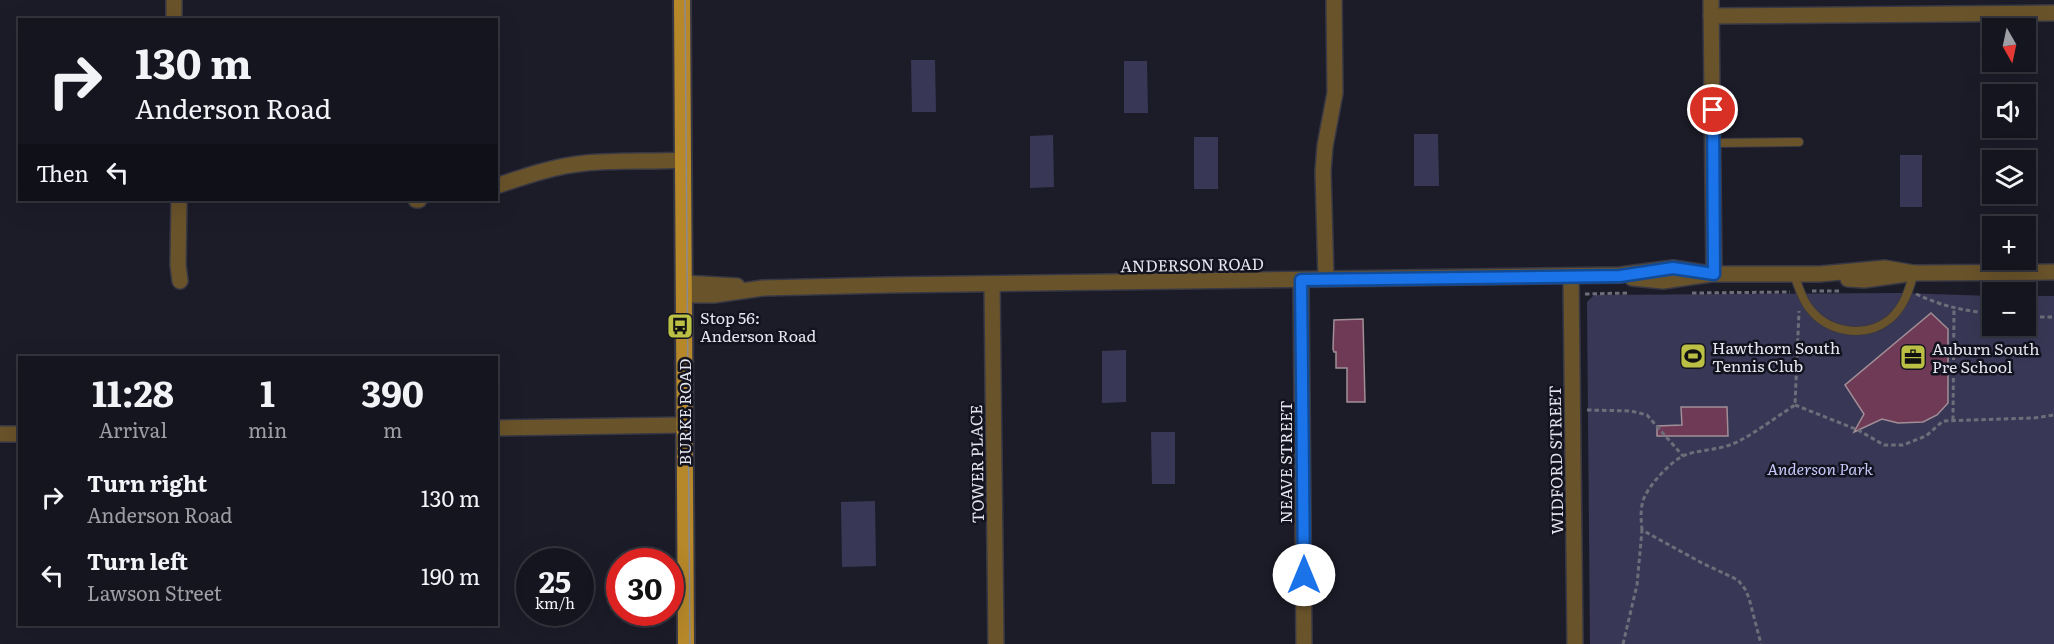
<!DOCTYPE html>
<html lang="en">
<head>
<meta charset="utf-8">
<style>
  body { margin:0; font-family:Literata,serif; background:#1e1e28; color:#f1f3f6; height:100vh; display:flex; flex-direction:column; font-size:22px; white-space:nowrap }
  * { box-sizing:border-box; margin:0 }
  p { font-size:20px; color:#9d9fa4 }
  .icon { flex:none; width:33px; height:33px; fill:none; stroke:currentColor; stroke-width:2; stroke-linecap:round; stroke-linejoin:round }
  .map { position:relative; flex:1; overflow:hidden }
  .drawer { position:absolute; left:18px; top:356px; width:480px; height:270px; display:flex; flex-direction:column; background:#15151f; border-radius:0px; box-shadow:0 6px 24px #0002,0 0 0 2px #34343d }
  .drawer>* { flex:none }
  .top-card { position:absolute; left:18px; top:18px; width:480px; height:183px; border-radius:0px; box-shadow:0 6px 24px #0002,0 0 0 2px #34343d; background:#15151f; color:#f1f3f6; overflow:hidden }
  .needle { width:39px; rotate:171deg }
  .buttons { position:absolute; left:1982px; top:18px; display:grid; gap:12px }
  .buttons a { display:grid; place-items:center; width:54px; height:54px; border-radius:0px; background:#15151f; box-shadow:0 6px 24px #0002,0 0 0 2px #34343d; font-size:30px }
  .speed { position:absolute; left:516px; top:548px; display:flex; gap:12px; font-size:30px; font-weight:700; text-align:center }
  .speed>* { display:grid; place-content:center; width:78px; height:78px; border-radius:50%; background:#15151f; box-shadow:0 6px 24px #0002,0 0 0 2px #34343d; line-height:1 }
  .speed small { font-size:15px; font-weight:400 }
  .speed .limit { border:9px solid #d22; background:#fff; color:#111 }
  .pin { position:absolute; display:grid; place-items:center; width:51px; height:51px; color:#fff; margin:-26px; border:3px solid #fff; border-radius:50%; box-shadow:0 2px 6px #0007 }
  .me { position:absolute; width:66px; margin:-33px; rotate:0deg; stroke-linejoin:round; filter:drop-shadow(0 0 4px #0008) }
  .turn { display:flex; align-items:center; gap:21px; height:126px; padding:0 18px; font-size:27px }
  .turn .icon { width:78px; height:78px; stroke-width:2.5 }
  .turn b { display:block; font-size:42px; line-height:51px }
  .then { display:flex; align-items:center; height:57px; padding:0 18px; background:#0003; gap:12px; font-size:22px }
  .eta { display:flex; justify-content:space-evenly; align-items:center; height:102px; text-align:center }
  .eta b { font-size:36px; font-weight:700; line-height:42px }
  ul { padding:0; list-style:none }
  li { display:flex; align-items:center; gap:18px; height:78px; padding:0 18px }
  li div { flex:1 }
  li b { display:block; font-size:22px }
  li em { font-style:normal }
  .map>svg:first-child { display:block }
</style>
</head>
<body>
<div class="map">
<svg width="2054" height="644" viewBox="0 0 2054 644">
  <rect width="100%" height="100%" fill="#1c1c29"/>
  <g fill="#383856">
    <path d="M911 60H935L936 112H912Z"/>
    <path d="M1124 61H1147L1148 113H1124Z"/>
    <path d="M1414 134H1438L1439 186H1414Z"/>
    <path d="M1053 135 1054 187 1030 188V136Z"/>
    <rect x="1194" y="137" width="24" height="52"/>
    <rect x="1900" y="155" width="22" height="52"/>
    <path d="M1901 293 1992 296V326H2025V296H2054V644H1590L1587 302 1594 295Z"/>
    <path d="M1126 350V402L1102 403V351Z"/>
    <path d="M1151 432H1175V484H1152Z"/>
    <path d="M875 501 876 566 842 567 841 502Z"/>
  </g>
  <g fill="#6e3a55" stroke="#a18e97" stroke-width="1.5">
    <path d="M1931 313 1948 329V403L1937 415 1923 422 1898 423 1882 419 1854 432 1864 414 1845 385Z"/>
    <path d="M1363 319 1365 402H1347V368H1336V352H1334L1333 349 1334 320Z"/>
    <path d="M1681 407H1727L1728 436H1657V426L1682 425Z"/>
  </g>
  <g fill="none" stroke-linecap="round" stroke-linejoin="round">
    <defs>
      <g id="service">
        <path d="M1713 143 1799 142"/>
        <path d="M1794 275C1798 285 1801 296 1807 305 1825 332 1864 340 1890 319 1904 307 1909 290 1914 273"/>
      </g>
      <g id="minor">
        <path d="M174 0V20"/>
        <path d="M1711 0 1714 274"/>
        <path d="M1711 16 2054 13"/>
        <path d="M496 186C526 176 554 166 586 163 618 160 650 162 682 160"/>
        <path d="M179 200 178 265 180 281"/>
        <path d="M416 200H419"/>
        <path d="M1571 276 1575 644"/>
        <path d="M1632 278 1663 281 1711 274H1820L1885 268 1914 273"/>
        <path d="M1326 279 1323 171 1325 146 1335 93 1334 0"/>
        <path d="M1848 279 1864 280 1914 273 2054 272"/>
        <path d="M1301 280 1304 644"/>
        <path d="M684 283 737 286"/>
        <path d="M992 284 996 644"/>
        <path d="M684 295H714L763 288 888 285 1620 275 1673 268 1711 274"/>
        <path d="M496 428 684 425"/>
        <path d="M0 434H20"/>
      </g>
      <path id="primary" d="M682 0 686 644"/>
    </defs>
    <use href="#service" stroke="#383845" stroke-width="10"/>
    <use href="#minor" stroke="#383845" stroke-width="18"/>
    <use href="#primary" stroke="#383845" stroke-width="20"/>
    <g stroke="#6e6e7a" stroke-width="3" stroke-dasharray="4.5 3" stroke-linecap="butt">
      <path d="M1812 291H1841"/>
      <path d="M1692 293 1790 292"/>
      <path d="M1585 294 1628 293"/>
      <path d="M1916 294C1944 307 1962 310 1992 314"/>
      <path d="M2025 317H2054"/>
      <path d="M1795 405 1858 430 1884 445H1903L1926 436 1943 421 2034 418 2054 415"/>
      <path d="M1587 410 1631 411 1647 415 1683 456"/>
      <path d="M1953 420 1954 309"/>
      <path d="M1642 530C1641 520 1640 508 1644 498 1650 484 1673 458 1688 454 1704 449 1721 450 1737 442 1757 432 1776 417 1795 405L1799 311"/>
      <path d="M1623 644 1637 585 1642 530 1702 563 1738 580 1745 589 1749 598 1761 644"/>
    </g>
    <use href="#service" stroke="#69532b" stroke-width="8"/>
    <use href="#minor" stroke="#69532b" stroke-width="15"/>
    <use href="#primary" stroke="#b68829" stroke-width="16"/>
    <path stroke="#898994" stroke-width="1.5" d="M685 0 690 644"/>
  </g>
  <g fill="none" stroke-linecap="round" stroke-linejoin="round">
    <defs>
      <path id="route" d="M1304 575 1301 280 1620 276 1673 268 1714 274 1713 110"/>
    </defs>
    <use href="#route" stroke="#114b97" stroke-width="15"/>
    <use href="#route" stroke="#1a73e8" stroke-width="10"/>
  </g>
  <defs>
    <symbol id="bus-square" viewBox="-11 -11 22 22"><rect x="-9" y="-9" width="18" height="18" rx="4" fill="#bbc045" stroke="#131320"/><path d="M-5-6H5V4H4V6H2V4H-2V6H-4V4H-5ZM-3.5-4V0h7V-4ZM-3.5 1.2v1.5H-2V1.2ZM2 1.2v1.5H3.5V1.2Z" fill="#111"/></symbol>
    <symbol id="stadium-square" viewBox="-11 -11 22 22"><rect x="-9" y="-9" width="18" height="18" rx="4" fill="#bbc045" stroke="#131320"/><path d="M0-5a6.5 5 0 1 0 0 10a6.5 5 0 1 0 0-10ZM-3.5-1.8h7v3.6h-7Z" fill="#111"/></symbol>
    <symbol id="office-square" viewBox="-11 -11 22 22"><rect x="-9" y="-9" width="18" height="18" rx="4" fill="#bbc045" stroke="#131320"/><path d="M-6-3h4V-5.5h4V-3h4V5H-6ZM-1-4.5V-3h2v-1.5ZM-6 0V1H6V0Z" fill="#111"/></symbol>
  </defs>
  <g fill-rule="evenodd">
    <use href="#bus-square" x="665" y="311" width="30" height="30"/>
    <use href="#stadium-square" x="1678" y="341" width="30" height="30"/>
    <use href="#office-square" x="1898" y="342" width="30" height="30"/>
  </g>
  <g text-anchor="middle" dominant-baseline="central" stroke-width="5" stroke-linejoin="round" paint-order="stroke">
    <g font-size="16" fill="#e5e5ef" stroke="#131320">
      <text transform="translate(1192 264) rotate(-1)">ANDERSON ROAD</text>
      <text transform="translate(684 412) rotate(-90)">BURKE ROAD</text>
      <text transform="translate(1555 460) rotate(-91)">WIDFORD STREET</text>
      <text transform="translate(1285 462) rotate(-90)">NEAVE STREET</text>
      <text transform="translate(976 464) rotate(-91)">TOWER PLACE</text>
    </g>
    <g font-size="16" fill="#e5e5ef" stroke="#131320" text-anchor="start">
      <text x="700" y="317">Stop 56:<tspan x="700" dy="18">Anderson Road</tspan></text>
      <text x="1712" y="347">Hawthorn South<tspan x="1712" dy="18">Tennis Club</tspan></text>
      <text x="1932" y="348">Auburn South<tspan x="1932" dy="18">Pre School</tspan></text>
    </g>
    <g font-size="16" font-style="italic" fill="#c4c7f7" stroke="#131320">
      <text x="1820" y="468">Anderson Park</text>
    </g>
  </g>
</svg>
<div class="buttons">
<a><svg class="needle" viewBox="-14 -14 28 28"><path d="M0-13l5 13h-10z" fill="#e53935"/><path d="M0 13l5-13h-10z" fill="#9d9fa4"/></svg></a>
<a><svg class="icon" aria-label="sound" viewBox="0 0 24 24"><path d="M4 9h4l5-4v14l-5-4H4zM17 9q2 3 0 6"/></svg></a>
<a><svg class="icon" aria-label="layers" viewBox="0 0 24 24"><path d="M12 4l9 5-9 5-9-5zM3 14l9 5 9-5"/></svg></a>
<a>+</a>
<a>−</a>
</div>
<div class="speed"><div>25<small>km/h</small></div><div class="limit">30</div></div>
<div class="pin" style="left:1713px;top:110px;background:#d93025"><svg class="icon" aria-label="arrive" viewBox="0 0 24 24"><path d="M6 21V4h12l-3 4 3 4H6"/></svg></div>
<svg class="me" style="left:1304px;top:575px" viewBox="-20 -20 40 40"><circle r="19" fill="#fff"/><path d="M0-13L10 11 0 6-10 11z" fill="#1a73e8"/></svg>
<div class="top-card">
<div class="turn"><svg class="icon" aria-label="right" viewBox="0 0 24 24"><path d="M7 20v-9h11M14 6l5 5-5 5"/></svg><div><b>130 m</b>Anderson Road</div></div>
<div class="then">Then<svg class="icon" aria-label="left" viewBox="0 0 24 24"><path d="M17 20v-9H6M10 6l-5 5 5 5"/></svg></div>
</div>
<section class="drawer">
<div class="eta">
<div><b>11:28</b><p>Arrival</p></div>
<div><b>1</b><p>min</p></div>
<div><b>390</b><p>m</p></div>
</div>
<ul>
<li><svg class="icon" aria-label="right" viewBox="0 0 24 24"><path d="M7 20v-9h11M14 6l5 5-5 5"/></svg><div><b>Turn right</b><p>Anderson Road</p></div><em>130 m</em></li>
<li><svg class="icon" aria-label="left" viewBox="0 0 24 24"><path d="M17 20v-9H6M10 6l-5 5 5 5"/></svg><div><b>Turn left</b><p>Lawson Street</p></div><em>190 m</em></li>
</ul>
</section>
</div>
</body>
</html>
